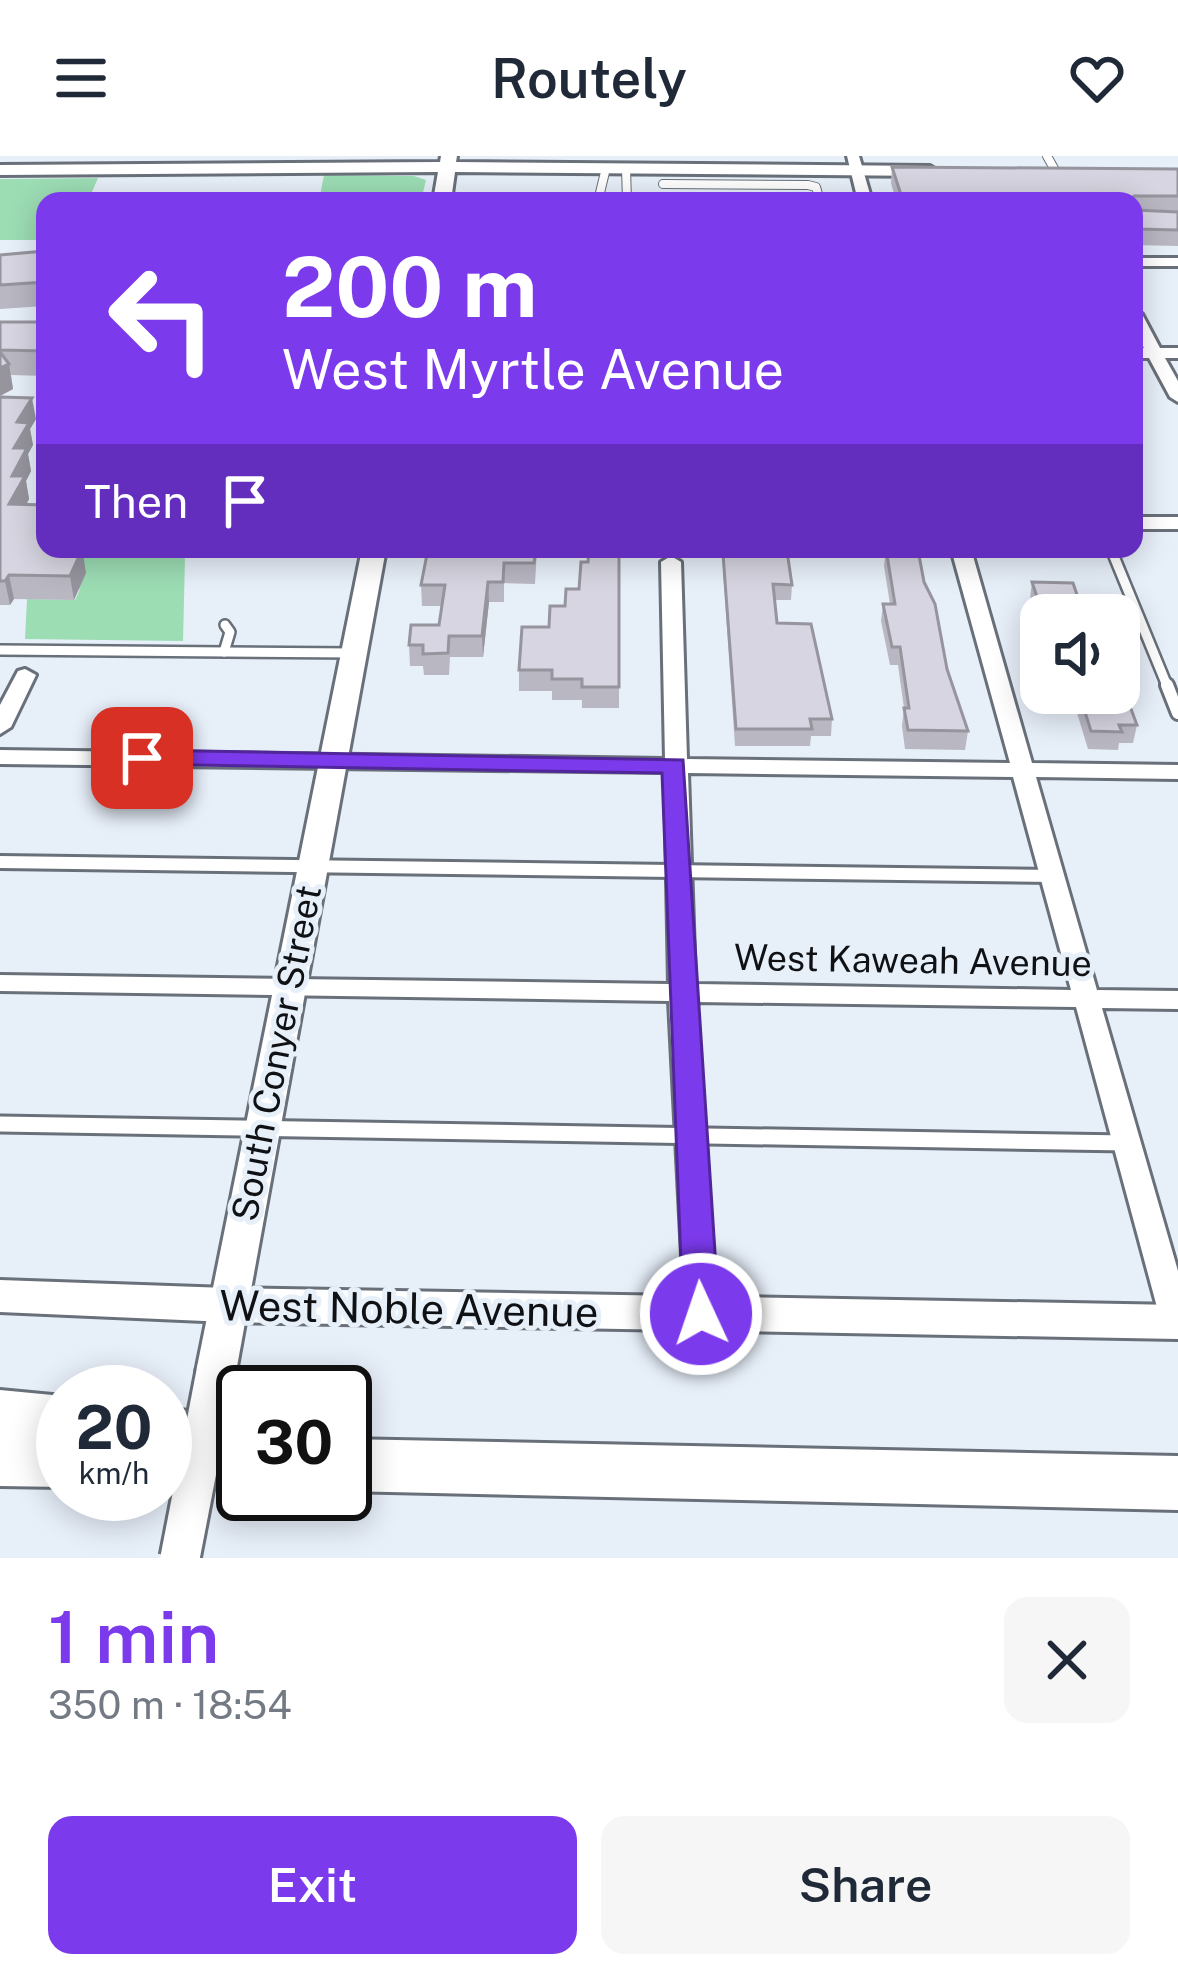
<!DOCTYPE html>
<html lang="en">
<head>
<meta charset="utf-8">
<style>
  body { margin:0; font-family:"Public Sans",sans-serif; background:#f6f6f7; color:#1f2937; height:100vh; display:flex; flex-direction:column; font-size:45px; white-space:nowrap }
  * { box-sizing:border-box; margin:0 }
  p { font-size:39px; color:#747a83 }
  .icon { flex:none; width:66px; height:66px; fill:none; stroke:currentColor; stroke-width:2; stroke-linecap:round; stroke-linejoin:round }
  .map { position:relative; height:1402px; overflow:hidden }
  .sheet { display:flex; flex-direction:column; background:#fff; flex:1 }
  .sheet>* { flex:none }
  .top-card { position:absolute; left:36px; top:36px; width:1107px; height:366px; border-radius:24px; box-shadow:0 6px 30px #0003; background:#7c3aed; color:#fff; overflow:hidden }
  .controls { position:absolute; left:1020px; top:438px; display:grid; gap:24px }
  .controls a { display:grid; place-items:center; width:120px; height:120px; border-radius:24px; background:#fff; box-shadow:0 6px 30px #0003; font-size:60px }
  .speed { position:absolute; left:36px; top:1209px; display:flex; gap:24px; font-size:60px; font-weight:700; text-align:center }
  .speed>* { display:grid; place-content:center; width:156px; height:156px; border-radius:50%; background:#fff; box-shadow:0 6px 30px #0003; line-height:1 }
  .speed small { font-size:30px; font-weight:400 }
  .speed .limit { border:6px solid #111; border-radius:18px; background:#fff; color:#111 }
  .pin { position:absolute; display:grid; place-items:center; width:102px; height:102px; color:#fff; margin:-51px; border-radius:24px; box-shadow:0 6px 18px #0006 }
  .me { position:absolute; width:132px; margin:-66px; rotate:357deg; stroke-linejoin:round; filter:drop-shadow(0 0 9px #0008) }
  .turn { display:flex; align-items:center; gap:42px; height:252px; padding:0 48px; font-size:54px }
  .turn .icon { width:156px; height:156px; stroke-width:2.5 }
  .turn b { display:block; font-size:84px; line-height:102px }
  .then { display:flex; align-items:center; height:114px; padding:0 48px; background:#0003; gap:24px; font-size:45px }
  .round { display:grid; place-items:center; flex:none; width:126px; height:126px; border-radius:24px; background:#f6f6f7 }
  .head { display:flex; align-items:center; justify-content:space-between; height:204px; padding:0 48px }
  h1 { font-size:72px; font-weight:600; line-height:90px; color:#7c3aed }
  .primary-button { display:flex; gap:24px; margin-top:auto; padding:24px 48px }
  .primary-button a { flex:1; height:138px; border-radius:24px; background:#7c3aed; color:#fff; font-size:48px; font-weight:600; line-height:138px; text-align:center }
  .primary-button a+a { background:#f6f6f7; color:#1f2937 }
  header { display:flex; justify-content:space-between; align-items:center; height:156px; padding:0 48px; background:#fff; font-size:54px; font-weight:600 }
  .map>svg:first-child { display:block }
</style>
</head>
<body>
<header><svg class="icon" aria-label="menu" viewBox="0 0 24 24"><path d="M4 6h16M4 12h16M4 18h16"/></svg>Routely<svg class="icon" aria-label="heart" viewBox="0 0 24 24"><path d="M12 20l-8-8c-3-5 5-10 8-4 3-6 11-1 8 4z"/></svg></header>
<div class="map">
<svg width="1178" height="1402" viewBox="0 0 1178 1402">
  <rect width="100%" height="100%" fill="#e7eff9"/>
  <g fill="#9cddb4">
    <path d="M324 19 414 20 426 24 421 45H319Z"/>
    <path d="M98 22 88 45H45V84H0V23Z"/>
    <path d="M45 393H173L185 403 183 485 25 483 27 443 75 444 80 433 37 432Z"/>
  </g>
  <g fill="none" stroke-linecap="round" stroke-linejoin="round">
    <defs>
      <g id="service-far3">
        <path d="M1047 0 1056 16"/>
        <path d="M626 12 627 45"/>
        <path d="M663 28 808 29 816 31 820 45"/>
        <path d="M598 45 606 12"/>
      </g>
      <g id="service-far2">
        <path d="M1111 393 1168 532"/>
        <path d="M0 494 354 497"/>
        <path d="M224 496 230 476 225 469"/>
      </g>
      <g id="service-far1">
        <path d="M1167 529 1178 557"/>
        <path d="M0 706 1052 720"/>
      </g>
      <path id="service" d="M0 968 1127 987"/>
      <g id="minor">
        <path d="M847 0H859L872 45H858Z"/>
        <rect x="1134" y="102" width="44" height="8"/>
        <path d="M1134 153 1142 158 1160 192H1178V202H1165L1178 225V246L1170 241 1149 202H1134V192H1144L1134 173Z"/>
        <rect x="1134" y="361" width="44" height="12"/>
        <path d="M951 393H971L1032 607 1178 609V623L1036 621 1097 834 1178 835V853L1102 852 1178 1115V1178L1166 1175 1161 1166 1076 851 696 846 717 1158 712 1167 701 1170 690 1167 685 1158 669 845 0 835V819L669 828 665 616 0 608V594L665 603 661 406 671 400 681 406 687 603 1010 607ZM688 617 1013 621 1071 834 695 828Z"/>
        <path d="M25 513 36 519 11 571 0 578V549L18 515Z"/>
      </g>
      <g id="tertiary">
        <path d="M441 0H457L456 6 930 10 938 15 930 20 455 16 451 45H433L438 16 0 19V9L440 6Z"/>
        <path d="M362 393H386L236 1216 230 1227 216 1232 202 1227 196 1216Z"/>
      </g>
      <path id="secondary" d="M0 1124 227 1132 1178 1149V1183L227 1166 0 1156Z"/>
      <g id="motorway">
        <path d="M0 1234 63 1240V1331L0 1330Z"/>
        <path d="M165 1252 243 1262V1314L165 1304Z"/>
        <path d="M345 1283 1178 1300V1354L345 1335Z"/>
      </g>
    </defs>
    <use href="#service-far3" stroke="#697079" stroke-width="10"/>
    <use href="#service-far2" stroke="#697079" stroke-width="14"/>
    <use href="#service-far1" stroke="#697079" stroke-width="18"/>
    <use href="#service" stroke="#697079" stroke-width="21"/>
    <use href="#minor" stroke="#697079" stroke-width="6"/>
    <use href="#tertiary" stroke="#697079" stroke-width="6"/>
    <use href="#secondary" stroke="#697079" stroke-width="6"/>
    <use href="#motorway" stroke="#697079" stroke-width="6"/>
    <use href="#service-far3" stroke="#fff" stroke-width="8"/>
    <use href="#service-far2" stroke="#fff" stroke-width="9"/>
    <use href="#service-far1" stroke="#fff" stroke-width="12"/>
    <use href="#service" stroke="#fff" stroke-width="15"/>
    <use href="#minor" fill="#fff" fill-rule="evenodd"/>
    <use href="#tertiary" fill="#fff" fill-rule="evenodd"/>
    <use href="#secondary" fill="#fff" fill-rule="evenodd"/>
    <use href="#motorway" fill="#fff" fill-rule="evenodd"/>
    <defs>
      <path id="tertiary-bridge" d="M180 1402 216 1216"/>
    </defs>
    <use href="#tertiary-bridge" stroke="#697079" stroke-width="45" stroke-linecap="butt"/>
    <use href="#tertiary-bridge" stroke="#fff" stroke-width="39"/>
  </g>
  <g fill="#b8b7c2">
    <path d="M892 11 1178 13V90L1134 89V45H896L891 27Z"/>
    <path d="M45 95V150L0 153V99Z"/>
    <path d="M0 166H45V220L11 219 13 233 0 240Z"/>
    <path d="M0 241 36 263 30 273 33 289 28 298 31 315 26 325 29 343 26 349 45 393H85L83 398 86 417 74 444 14 443 10 449H0Z"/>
    <path d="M428 393H537L535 428 504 427V446H489L483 501H450L449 519H424L423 510H410L409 489 439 469 442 450H422L421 429Z"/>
    <path d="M619 393V552H582V544H552V535H519V514L579 433 588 406Z"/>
    <path d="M886 393 924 426 947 513 968 575 965 594 905 593 902 570 904 552 898 509H890L881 465 883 448H890L884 410Z"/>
    <path d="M723 398 792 429 791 444H774L777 467 832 563 831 580H811L810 590H735L723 414Z"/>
    <path d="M1032 426 1084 459H1041V479L1030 443Z"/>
    <path d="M1064 537H1119L1137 569 1133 587H1119L1118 594 1088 593 1071 537Z"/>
  </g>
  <g fill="#96959e">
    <path d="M9 208 13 233 0 240V212Z"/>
    <path d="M32 242 36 263 30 273 33 289 28 298 31 315 26 325 29 343 14 371 9 348 17 266Z"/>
    <path d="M69 393H85L83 398 86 417 74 444 70 420Z"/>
    <path d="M9 419 14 443 10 449 5 425Z"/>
    <path d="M488 426 489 446 483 501 482 480Z"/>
  </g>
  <g fill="#d6d5e1" stroke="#96959e" stroke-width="3">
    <path d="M892 11 1178 13V40H1134L1131 45 1066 43 1067 45H903Z"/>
    <path d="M1134 54 1178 56V74L1137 73 1134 68Z"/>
    <path d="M45 95V126L0 129V99Z"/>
    <path d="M0 166H45V195L0 194Z"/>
    <path d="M0 196 9 208 0 212Z"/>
    <path d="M0 241 32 242 17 266 29 267 14 292H27L12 320H25L9 348 45 349V393L82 394 70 420 9 419 5 425H0Z"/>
    <path d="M428 393H536L534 407H504L503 426H488L482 480H449L448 497 423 498V489H409L411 469H439L445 429H421Z"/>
    <path d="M589 393H619V531H582V523H552V514H519L522 471H549L550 450H565L566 433H579L581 406H588Z"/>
    <path d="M742 393 787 395 792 429 773 428 777 467 811 468 832 563H810L812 573H736L723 398H742Z"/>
    <path d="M886 393 918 394 924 426 935 448 947 513 968 575 908 574 904 552H909L900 491H892L883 448H895Z"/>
    <path d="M1032 426 1073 427 1084 459H1043Z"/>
    <path d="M1119 521 1137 569H1119L1122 576 1091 575 1079 537H1119Z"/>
  </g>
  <path fill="#7c3aed" stroke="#51269a" stroke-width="3" d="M142 594 683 604 719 1158 713 1168 701 1172 688 1168 683 1158 662 617 133 608 130 602 133 597Z"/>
  <g text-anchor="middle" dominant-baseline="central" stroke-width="10" stroke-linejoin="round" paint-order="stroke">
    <g font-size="36" fill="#0f1114" stroke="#e7eff9">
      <text transform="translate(913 804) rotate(1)">West Kaweah Avenue</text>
      <text transform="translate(276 897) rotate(-79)">South Conyer Street</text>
    </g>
    <g font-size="42" fill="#0f1114" stroke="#e7eff9">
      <text transform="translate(409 1152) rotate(1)">West Noble Avenue</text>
    </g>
  </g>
</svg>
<div class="controls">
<a><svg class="icon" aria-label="sound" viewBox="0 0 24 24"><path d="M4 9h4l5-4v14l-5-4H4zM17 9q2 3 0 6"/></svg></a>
</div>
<div class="speed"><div>20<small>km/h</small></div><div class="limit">30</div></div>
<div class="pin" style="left:142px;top:602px;background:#d93025"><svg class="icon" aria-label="arrive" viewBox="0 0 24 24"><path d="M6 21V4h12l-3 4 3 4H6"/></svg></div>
<svg class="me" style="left:701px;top:1158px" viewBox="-20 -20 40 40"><circle r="17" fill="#7c3aed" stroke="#fff" stroke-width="3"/><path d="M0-11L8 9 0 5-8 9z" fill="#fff"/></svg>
<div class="top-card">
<div class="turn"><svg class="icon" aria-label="left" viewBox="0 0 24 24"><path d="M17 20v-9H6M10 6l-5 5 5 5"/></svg><div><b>200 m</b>West Myrtle Avenue</div></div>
<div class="then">Then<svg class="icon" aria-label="arrive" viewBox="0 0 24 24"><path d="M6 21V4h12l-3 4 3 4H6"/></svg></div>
</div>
</div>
<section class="sheet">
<div class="head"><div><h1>1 min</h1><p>350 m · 18:54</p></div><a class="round"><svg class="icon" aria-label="close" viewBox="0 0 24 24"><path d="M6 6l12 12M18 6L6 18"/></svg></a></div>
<div class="primary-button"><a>Exit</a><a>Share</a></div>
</section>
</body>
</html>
